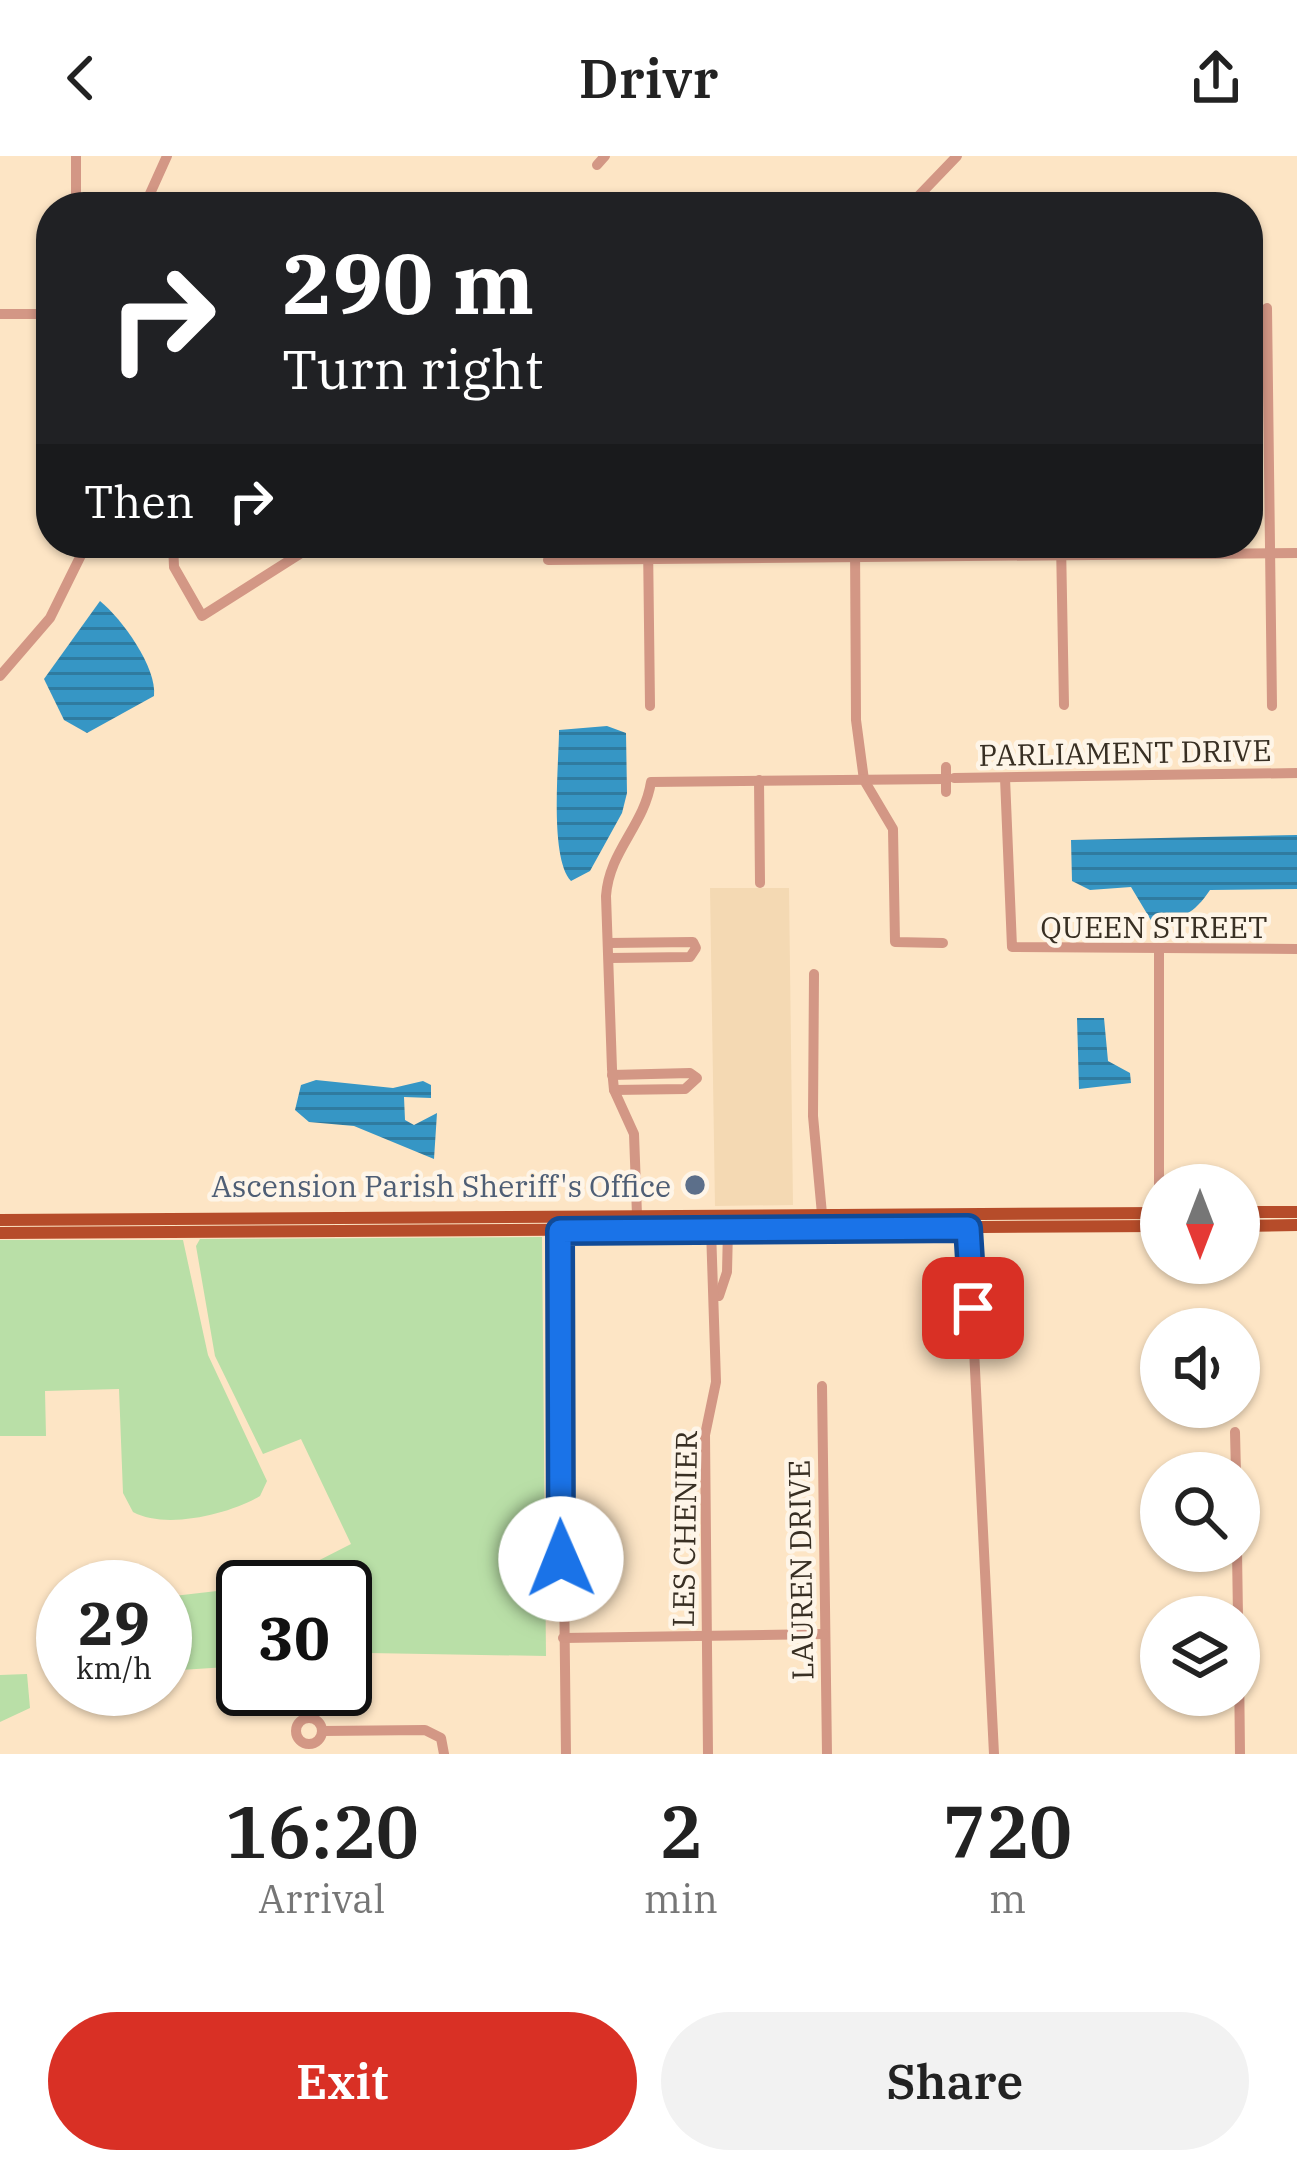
<!DOCTYPE html>
<html lang="en">
<head>
<meta charset="utf-8">
<style>
  body { margin:0; font-family:"IBM Plex Serif",serif; background:#f2f2f2; color:#222; height:100vh; display:flex; flex-direction:column; font-size:45px; white-space:nowrap }
  * { box-sizing:border-box; margin:0 }
  p { font-size:39px; color:#767676 }
  .icon { flex:none; width:66px; height:66px; fill:none; stroke:currentColor; stroke-width:2; stroke-linecap:round; stroke-linejoin:round }
  .map { position:relative; height:1598px; overflow:hidden }
  .details { display:flex; flex-direction:column; background:#fff; flex:1 }
  .details>* { flex:none }
  .top-card { position:absolute; left:36px; top:36px; width:1227px; height:366px; border-radius:48px; box-shadow:0 3px 9px #0004; background:#202124; color:#fff; overflow:hidden }
  .needle { width:78px; rotate:180deg }
  .buttons { position:absolute; left:1140px; top:1008px; display:grid; gap:24px }
  .buttons a { display:grid; place-items:center; width:120px; height:120px; border-radius:50%; background:#fff; box-shadow:0 3px 9px #0004; font-size:60px }
  .speed { position:absolute; left:36px; top:1404px; display:flex; gap:24px; font-size:60px; font-weight:700; text-align:center }
  .speed>* { display:grid; place-content:center; width:156px; height:156px; border-radius:50%; background:#fff; box-shadow:0 3px 9px #0004; line-height:1 }
  .speed small { font-size:30px; font-weight:400 }
  .speed .limit { border:6px solid #111; border-radius:18px; background:#fff; color:#111 }
  .pin { position:absolute; display:grid; place-items:center; width:102px; height:102px; color:#fff; margin:-51px; border-radius:24px; box-shadow:0 6px 18px #0006 }
  .me { position:absolute; width:132px; margin:-66px; rotate:359deg; stroke-linejoin:round; filter:drop-shadow(0 0 9px #0008) }
  .turn { display:flex; align-items:center; gap:42px; height:252px; padding:0 48px; font-size:54px }
  .turn .icon { width:156px; height:156px; stroke-width:2.5 }
  .turn b { display:block; font-size:84px; line-height:102px }
  .then { display:flex; align-items:center; height:114px; padding:0 48px; background:#0003; gap:24px; font-size:45px }
  .eta { display:flex; justify-content:space-evenly; align-items:center; height:204px; text-align:center }
  .eta b { font-size:72px; font-weight:600; line-height:84px }
  .action { display:flex; gap:24px; margin-top:auto; padding:24px 48px }
  .action a { flex:1; height:138px; border-radius:72px; background:#d93025; color:#fff; font-size:48px; font-weight:600; line-height:138px; text-align:center }
  .action a+a { background:#f2f2f2; color:#222 }
  header { display:flex; justify-content:space-between; align-items:center; height:156px; padding:0 48px; background:#fff; font-size:54px; font-weight:600 }
  .map>svg:first-child { display:block }
</style>
</head>
<body>
<header><svg class="icon" aria-label="back" viewBox="0 0 24 24"><path d="M15 5l-7 7 7 7"/></svg>Drivr<svg class="icon" aria-label="share" viewBox="0 0 24 24"><path d="M12 15V3M7 8l5-5 5 5M5 13v7h14v-7"/></svg></header>
<div class="map">
<svg width="1297" height="1598" viewBox="0 0 1297 1598">
  <defs>
    <pattern id="water-rules" width="6" height="5" patternUnits="userSpaceOnUse" patternTransform="scale(3)"><rect width="6" height="5" fill="#3696c5"/><path d="M0 2.5h6" fill="none" stroke="#2f7ba0"/></pattern>
  </defs>
  <rect width="100%" height="100%" fill="#fde5c5"/>
  <path fill="#f4d9b3" d="M710 732H789L793 1049 715 1050Z"/>
  <g fill="#b9dfa7">
    <path d="M542 1081 546 1500 369 1497 345 1504V1431H246L302 1413 351 1388 301 1283 263 1298 215 1200 196 1090 200 1083Z"/>
    <path d="M0 1084H183L208 1199 267 1325 260 1340C230 1358 166 1374 133 1356L123 1337 119 1233 45 1235 46 1280H0Z"/>
    <path d="M243 1432V1510L165 1515V1441Z"/>
    <path d="M27 1518 30 1552 0 1566V1519Z"/>
  </g>
  <g fill="url(#water-rules)">
    <path d="M100 445C122 463 157 511 154 540L87 577 64 564 44 523Z"/>
    <path d="M607 570 626 577 627 637 622 657 590 715 571 725C549 701 559 608 559 574Z"/>
    <path d="M1297 679V733L1210 734C1194 758 1181 764 1152 766L1131 731 1090 734 1072 725 1071 684Z"/>
    <path d="M1077 862H1104L1108 905 1130 917 1131 927 1079 933Z"/>
    <path d="M316 924 393 932 423 925 431 929V942L404 941 405 964 414 969 437 957 434 1003 354 970 309 966 295 954 301 929Z"/>
  </g>
  <g fill="none" stroke-linecap="round" stroke-linejoin="round">
    <g stroke="#d39785" stroke-width="10">
      <path d="M76 0V51"/>
      <path d="M597 9 605 0"/>
      <path d="M144 51 167 0"/>
      <path d="M908 51 957 0"/>
      <path d="M1267 152 1272 550"/>
      <path d="M0 158H51"/>
      <path d="M173 387 174 411 202 460 317 387"/>
      <path d="M648 387 650 550"/>
      <path d="M855 387 856 564 864 624 893 673 895 786 943 787"/>
      <path d="M1061 387 1064 549"/>
      <path d="M548 404 1297 397"/>
      <path d="M0 520 50 462 87 387"/>
      <path d="M946 611V636"/>
      <path d="M954 622 1297 617"/>
      <path d="M1005 622 1012 791 1297 793"/>
      <path d="M759 624 760 727"/>
      <path d="M609 787 693 786 696 792 690 801 610 802"/>
      <path d="M1159 794V1057"/>
      <path d="M814 818 813 960 822 1058"/>
      <path d="M612 919 690 917 697 922 685 933 614 934"/>
      <path d="M637 1059 634 978 614 934 612 913 606 740C609 695 644 670 651 626L946 623"/>
      <path d="M968 1072 994 1598"/>
      <path d="M560 1075 566 1598"/>
      <path d="M719 1140 727 1116 728 1073"/>
      <path d="M822 1230 827 1598"/>
      <path d="M1235 1276 1236 1317"/>
      <path d="M1237 1395 1238 1461"/>
      <path d="M563 1482 824 1478"/>
      <path d="M1239 1507 1240 1598"/>
      <circle cx="309" cy="1575" r="13"/>
      <path d="M323 1575 425 1574 441 1582 444 1598"/>
      <path d="M708 1598 705 1279 716 1226 711 1073"/>
    </g>
    <g stroke="#b64c2a" stroke-width="12">
      <path d="M1239 1056H1297"/>
      <path d="M0 1064 1161 1057"/>
      <path d="M1239 1070 1297 1069"/>
      <path d="M0 1077 1161 1070"/>
    </g>
  </g>
  <g fill="none" stroke-linecap="round" stroke-linejoin="round">
    <defs>
      <path id="route" d="M561 1403 560 1075 968 1072 973 1152"/>
    </defs>
    <use href="#route" stroke="#114b97" stroke-width="30"/>
    <use href="#route" stroke="#1a73e8" stroke-width="21"/>
  </g>
  <circle fill="#5c6f8a" stroke="#fef5e8" stroke-width="4.5" cx="695" cy="1029" r="12"/>
  <g text-anchor="middle" dominant-baseline="central" stroke-width="9" stroke-linejoin="round" paint-order="stroke">
    <g font-size="30" fill="#382f23" stroke="#fef5e8">
      <text transform="translate(1125 596) rotate(-1)">PARLIAMENT DRIVE</text>
      <text x="1154" y="770">QUEEN STREET</text>
      <text transform="translate(684 1373) rotate(-89)">LES CHENIER</text>
      <text transform="translate(800 1414) rotate(-91)">LAUREN DRIVE</text>
    </g>
    <g font-size="30" fill="#4e5e75" stroke="#fef5e8" text-anchor="end">
      <text x="671" y="1029">Ascension Parish Sheriff's Office</text>
    </g>
  </g>
</svg>
<div class="buttons">
<a><svg class="needle" viewBox="-14 -14 28 28"><path d="M0-13l5 13h-10z" fill="#e53935"/><path d="M0 13l5-13h-10z" fill="#767676"/></svg></a>
<a><svg class="icon" aria-label="sound" viewBox="0 0 24 24"><path d="M4 9h4l5-4v14l-5-4H4zM17 9q2 3 0 6"/></svg></a>
<a><svg class="icon" aria-label="search" viewBox="0 0 24 24"><circle cx="10" cy="10" r="6"/><path d="M15 15l6 6"/></svg></a>
<a><svg class="icon" aria-label="layers" viewBox="0 0 24 24"><path d="M12 4l9 5-9 5-9-5zM3 14l9 5 9-5"/></svg></a>
</div>
<div class="speed"><div>29<small>km/h</small></div><div class="limit">30</div></div>
<div class="pin" style="left:973px;top:1152px;background:#d93025"><svg class="icon" aria-label="arrive" viewBox="0 0 24 24"><path d="M6 21V4h12l-3 4 3 4H6"/></svg></div>
<svg class="me" style="left:561px;top:1403px" viewBox="-20 -20 40 40"><circle r="19" fill="#fff"/><path d="M0-13L10 11 0 6-10 11z" fill="#1a73e8"/></svg>
<div class="top-card">
<div class="turn"><svg class="icon" aria-label="right" viewBox="0 0 24 24"><path d="M7 20v-9h11M14 6l5 5-5 5"/></svg><div><b>290 m</b>Turn right</div></div>
<div class="then">Then<svg class="icon" aria-label="right" viewBox="0 0 24 24"><path d="M7 20v-9h11M14 6l5 5-5 5"/></svg></div>
</div>
</div>
<section class="details">
<div class="eta">
<div><b>16:20</b><p>Arrival</p></div>
<div><b>2</b><p>min</p></div>
<div><b>720</b><p>m</p></div>
</div>
<div class="action"><a>Exit</a><a>Share</a></div>
</section>
</body>
</html>
